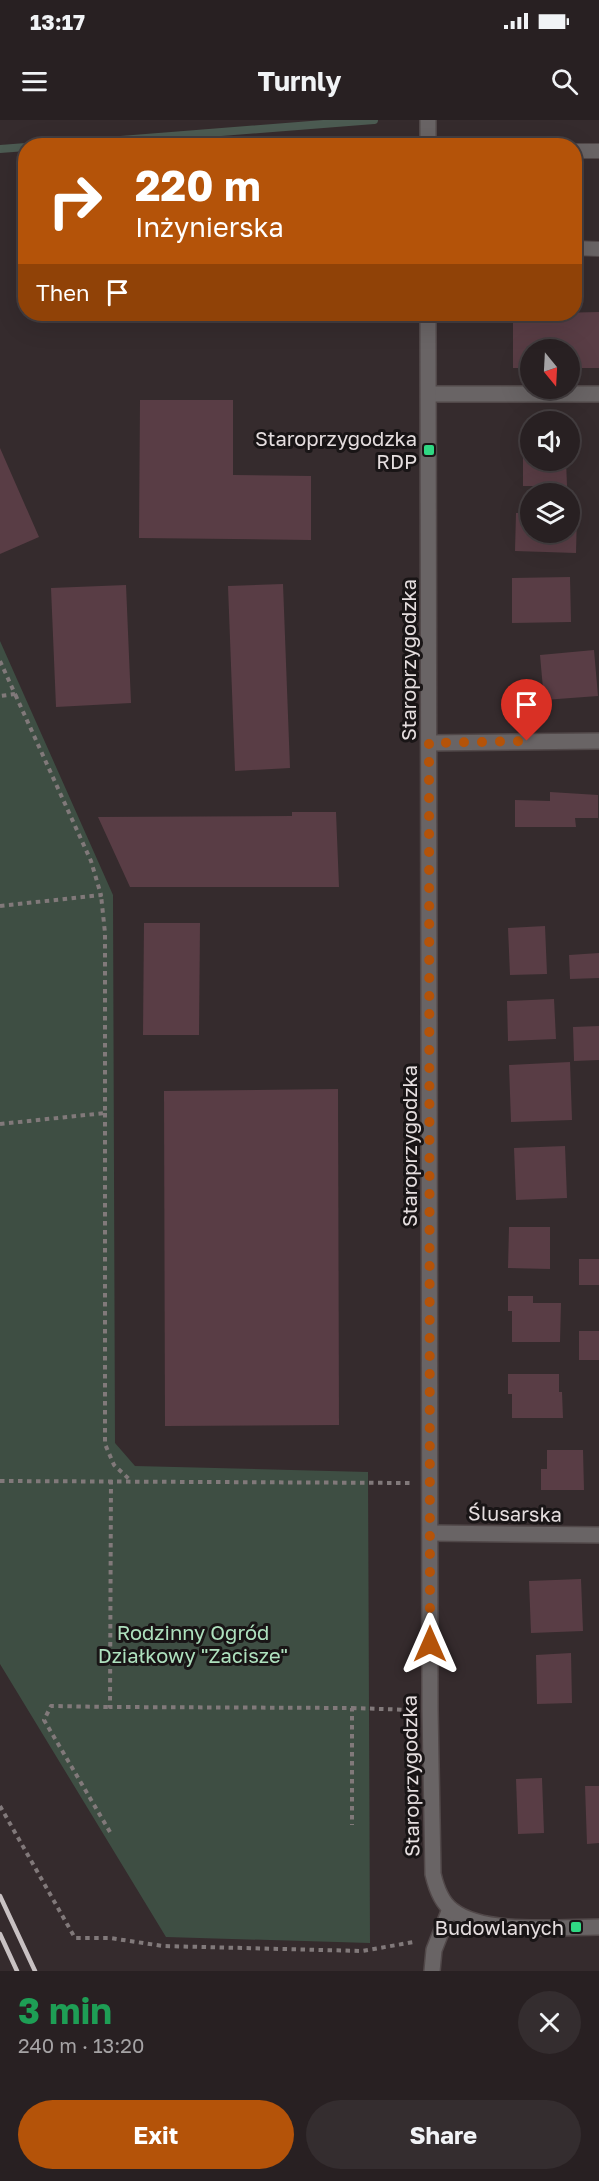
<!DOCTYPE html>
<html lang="en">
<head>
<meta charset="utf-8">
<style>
  body { margin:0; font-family:"Golos Text",sans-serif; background:#342d2f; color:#f1f3f6; height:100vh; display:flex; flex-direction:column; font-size:22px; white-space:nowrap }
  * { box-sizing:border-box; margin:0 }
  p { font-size:20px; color:#a5a3a5 }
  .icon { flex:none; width:33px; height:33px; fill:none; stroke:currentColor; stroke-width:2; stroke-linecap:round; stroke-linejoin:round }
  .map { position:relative; height:1851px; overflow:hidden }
  .drawer { display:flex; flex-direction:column; background:#282022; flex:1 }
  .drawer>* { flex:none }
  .guide { position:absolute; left:18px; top:18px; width:564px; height:183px; border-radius:24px; box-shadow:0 6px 24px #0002,0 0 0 2px #443e40; background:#b45309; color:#fff; overflow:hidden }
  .needle { width:39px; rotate:162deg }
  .fabs { position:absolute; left:520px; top:219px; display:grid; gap:12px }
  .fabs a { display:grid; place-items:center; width:60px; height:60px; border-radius:50%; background:#282022; box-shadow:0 6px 24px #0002,0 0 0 2px #443e40; font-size:30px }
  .pin { position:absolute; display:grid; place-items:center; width:51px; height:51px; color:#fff; margin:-62px -26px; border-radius:50% 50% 50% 0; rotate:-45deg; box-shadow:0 0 6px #0007 }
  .pin .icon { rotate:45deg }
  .me { position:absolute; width:66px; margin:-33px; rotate:0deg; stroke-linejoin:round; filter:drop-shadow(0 0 4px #0008) }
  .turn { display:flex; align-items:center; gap:21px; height:126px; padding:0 18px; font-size:27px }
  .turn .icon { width:78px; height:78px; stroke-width:2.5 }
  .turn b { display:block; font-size:42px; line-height:51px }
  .then { display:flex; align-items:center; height:57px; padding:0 18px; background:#0003; gap:12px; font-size:22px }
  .round { display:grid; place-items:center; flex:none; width:63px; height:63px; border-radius:32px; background:#342d2f }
  .overview { display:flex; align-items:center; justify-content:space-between; height:102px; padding:0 18px }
  h1 { font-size:36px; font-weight:700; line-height:45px; color:#1e9e55 }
  .primary-button { display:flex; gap:12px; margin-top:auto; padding:12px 18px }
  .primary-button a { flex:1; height:69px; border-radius:36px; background:#b45309; color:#fff; font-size:24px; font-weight:700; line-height:69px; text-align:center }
  .primary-button a+a { background:#342d2f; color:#f1f3f6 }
  .status { display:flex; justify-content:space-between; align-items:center; height:42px; padding:0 30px; background:#282022; direction:ltr }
  .status svg { height:16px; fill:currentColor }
  header { display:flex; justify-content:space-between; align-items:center; height:78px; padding:0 18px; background:#282022; font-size:27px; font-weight:700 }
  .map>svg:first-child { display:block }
</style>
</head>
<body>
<div class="status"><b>13:17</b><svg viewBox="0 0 49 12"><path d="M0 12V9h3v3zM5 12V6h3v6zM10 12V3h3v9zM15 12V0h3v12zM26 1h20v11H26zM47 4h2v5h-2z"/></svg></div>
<header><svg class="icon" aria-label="menu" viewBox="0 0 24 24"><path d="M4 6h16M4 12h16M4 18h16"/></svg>Turnly<svg class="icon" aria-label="search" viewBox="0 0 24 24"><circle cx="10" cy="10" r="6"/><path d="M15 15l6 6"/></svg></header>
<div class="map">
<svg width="599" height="1851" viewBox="0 0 599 1851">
  <rect width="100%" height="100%" fill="#352b2d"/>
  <path fill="#3e4e43" d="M0 521 113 775 115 1323 135 1346 368 1352 370 1823 166 1817 0 1544Z"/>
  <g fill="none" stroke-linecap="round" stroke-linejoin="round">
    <g stroke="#4c5b52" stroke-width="8">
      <path d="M45 26 374 0"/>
      <path d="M0 29 26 27"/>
    </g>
  </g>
  <g fill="#593d45">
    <path d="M599 192V248H570V230H531V248H513V194Z"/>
    <path d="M140 280H233V355L311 356V420L139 418Z"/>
    <path d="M523 313H531V340H566L567 366H523Z"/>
    <path d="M0 328 39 417 0 434Z"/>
    <path d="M516 393H531V412H570V394H577L576 433 515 431Z"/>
    <path d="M570 457 571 502 512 503V458Z"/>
    <path d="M283 464 290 648 235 651 228 466Z"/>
    <path d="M126 465 131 583 56 587 51 468Z"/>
    <path d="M594 530 598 576 544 580 540 535Z"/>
    <path d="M550 672 598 675V698H575L576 707H515V680L550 681Z"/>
    <path d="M292 692H336L339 767H130L98 697 292 696Z"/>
    <path d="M144 803H200L199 915H143Z"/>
    <path d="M545 806 547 854 510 855 508 808Z"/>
    <path d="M599 833V858L570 859 569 835Z"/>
    <path d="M554 879 556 919 508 921 507 881Z"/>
    <path d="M599 906V940L574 941 573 907Z"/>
    <path d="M570 942 572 1000 511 1002 509 945Z"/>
    <path d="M338 969 339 1305 165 1306 164 971Z"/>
    <path d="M565 1026 567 1078 516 1080 514 1028Z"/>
    <path d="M509 1107H550V1149L508 1148Z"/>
    <rect x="579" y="1139" width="20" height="26"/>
    <path d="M508 1176H533V1183H561L560 1222H512V1191H508Z"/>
    <rect x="579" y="1211" width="20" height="29"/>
    <path d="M508 1254H559V1272H562L563 1298H512V1274H508Z"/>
    <path d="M547 1330H583L584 1370H541V1349H547Z"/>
    <path d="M581 1459 583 1511 531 1513 529 1461Z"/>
    <path d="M571 1533 572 1583 537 1584 536 1535Z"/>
    <path d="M542 1658 544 1713 518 1714 516 1659Z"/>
    <path d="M585 1666H599V1723L587 1724Z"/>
  </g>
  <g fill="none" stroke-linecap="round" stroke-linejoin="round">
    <defs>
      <g id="service">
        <path d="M574 31H599"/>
        <path d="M574 128 599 129"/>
      </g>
      <g id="minor">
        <path d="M429 274H599"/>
        <path d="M429 623 599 621"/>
        <path d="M430 1413 599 1415"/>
        <path d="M432 1851 434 1830 450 1789"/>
      </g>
      <g id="tertiary">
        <path d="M428 0V26"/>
        <path d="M428 194 430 1590 433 1754C436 1767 441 1782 452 1790 483 1815 560 1807 599 1807"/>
      </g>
    </defs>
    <use href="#service" stroke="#514849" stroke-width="16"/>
    <use href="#minor" stroke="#514849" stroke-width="18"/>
    <use href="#tertiary" stroke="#514849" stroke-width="18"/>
    <g stroke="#81797a" stroke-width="4" stroke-dasharray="4.5 4.5" stroke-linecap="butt">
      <path d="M0 541 15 574 0 576"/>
      <path d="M0 786 101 775 91 741 15 574"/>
      <path d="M105 993V1324L114 1345 129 1359"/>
      <path d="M0 1004 105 993V813L101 775"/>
      <path d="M111 1360 110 1587 352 1588V1705"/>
      <path d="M0 1361 410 1363"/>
      <path d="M352 1588 411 1590"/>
      <path d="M0 1686 75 1818H110L163 1826 362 1831 414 1822"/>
      <path d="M110 1712 44 1600 51 1586 110 1587"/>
    </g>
    <use href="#service" stroke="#696465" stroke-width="14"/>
    <use href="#minor" stroke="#696465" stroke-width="15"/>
    <use href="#tertiary" stroke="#696465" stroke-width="15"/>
    <g stroke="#c8c1c2" stroke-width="4.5">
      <path d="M0 1776 35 1851"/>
      <path d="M0 1814 17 1851"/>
    </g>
  </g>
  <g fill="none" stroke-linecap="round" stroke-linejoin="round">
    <path stroke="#b45309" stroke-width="10" stroke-dasharray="0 18" d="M430 1524 429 623 527 621"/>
  </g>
  <g fill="#30d883" stroke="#191516" stroke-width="2">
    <rect x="423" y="324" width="12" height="12" rx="3"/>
    <rect x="570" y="1801" width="12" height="12" rx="3"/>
  </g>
  <g text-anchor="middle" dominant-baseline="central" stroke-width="6" stroke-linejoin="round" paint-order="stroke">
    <g font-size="20" fill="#e5dedf" stroke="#191516" text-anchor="end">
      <text x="417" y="318">Staroprzygodzka<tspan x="417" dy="23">RDP</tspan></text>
      <text x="564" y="1807">Budowlanych</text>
    </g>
    <g font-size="20" fill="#e5dedf" stroke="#191516">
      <text transform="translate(408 540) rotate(-90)">Staroprzygodzka</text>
      <text transform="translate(409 1026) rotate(-90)">Staroprzygodzka</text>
      <text transform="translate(515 1393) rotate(1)">Ślusarska</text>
      <text transform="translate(410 1656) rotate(-91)">Staroprzygodzka</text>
    </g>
    <g font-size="20" fill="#aee1be" stroke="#191516">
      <text x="193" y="1512">Rodzinny Ogród<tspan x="193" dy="23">Działkowy "Zacisze"</tspan></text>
    </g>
  </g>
</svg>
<div class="fabs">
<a><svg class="needle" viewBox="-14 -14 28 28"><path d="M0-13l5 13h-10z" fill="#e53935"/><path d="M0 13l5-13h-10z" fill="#a5a3a5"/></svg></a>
<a><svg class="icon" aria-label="sound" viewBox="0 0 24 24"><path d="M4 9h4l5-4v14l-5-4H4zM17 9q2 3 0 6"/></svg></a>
<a><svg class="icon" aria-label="layers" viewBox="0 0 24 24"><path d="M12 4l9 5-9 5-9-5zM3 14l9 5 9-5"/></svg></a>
</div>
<div class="pin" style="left:527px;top:621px;background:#d93025"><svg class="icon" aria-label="arrive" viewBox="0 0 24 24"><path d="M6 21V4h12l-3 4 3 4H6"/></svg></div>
<svg class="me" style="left:430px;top:1524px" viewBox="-20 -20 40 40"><path d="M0-17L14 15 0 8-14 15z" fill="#b45309" stroke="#fff" stroke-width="4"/></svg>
<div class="guide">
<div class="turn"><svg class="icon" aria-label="right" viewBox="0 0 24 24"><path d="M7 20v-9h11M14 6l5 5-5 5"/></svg><div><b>220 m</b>Inżynierska</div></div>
<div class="then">Then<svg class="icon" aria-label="arrive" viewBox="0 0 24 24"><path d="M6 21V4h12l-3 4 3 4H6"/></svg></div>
</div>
</div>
<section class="drawer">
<div class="overview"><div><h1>3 min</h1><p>240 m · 13:20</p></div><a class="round"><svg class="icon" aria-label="close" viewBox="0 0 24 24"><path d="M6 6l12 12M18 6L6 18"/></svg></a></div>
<div class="primary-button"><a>Exit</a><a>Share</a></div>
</section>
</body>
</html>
